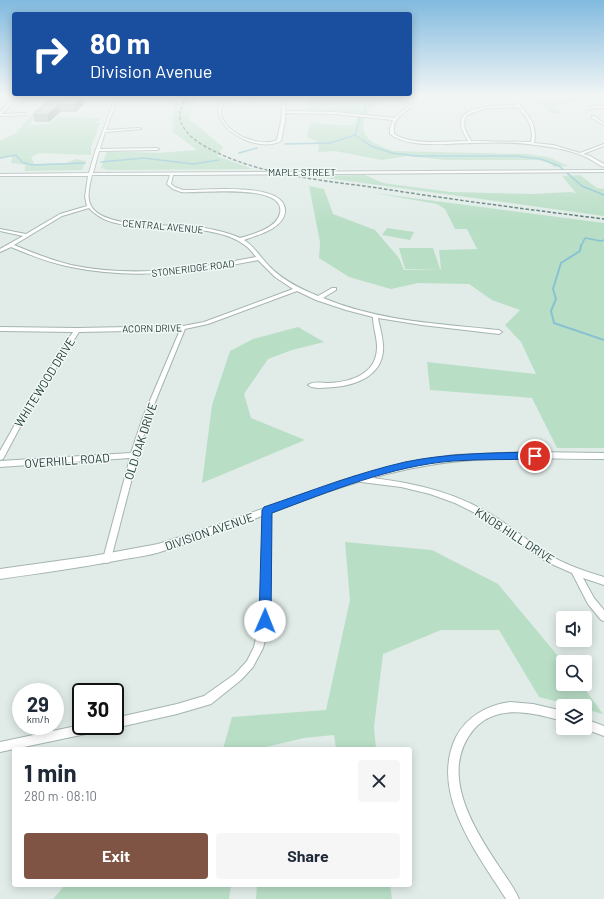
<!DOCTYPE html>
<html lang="en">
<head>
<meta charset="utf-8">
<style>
  body { margin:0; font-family:Barlow,sans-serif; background:#f6f6f7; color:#1f2937; height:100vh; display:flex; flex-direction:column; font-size:15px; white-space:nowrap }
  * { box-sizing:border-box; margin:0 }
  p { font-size:13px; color:#747a83 }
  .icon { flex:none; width:22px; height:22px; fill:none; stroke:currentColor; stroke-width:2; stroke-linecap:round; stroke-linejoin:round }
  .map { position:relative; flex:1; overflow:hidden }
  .side { position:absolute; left:12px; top:747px; width:400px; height:140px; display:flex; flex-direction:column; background:#fff; border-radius:4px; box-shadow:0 2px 10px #0003 }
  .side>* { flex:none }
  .hud { position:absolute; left:12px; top:12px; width:400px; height:84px; border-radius:4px; box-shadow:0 2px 10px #0003; background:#1a4fa0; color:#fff; overflow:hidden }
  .tools { position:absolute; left:556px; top:611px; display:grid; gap:8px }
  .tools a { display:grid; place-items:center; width:36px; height:36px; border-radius:4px; background:#fff; box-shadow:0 2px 10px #0003; font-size:20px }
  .speed { position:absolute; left:12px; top:683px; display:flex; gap:8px; font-size:20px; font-weight:700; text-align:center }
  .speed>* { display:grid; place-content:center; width:52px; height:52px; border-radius:50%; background:#fff; box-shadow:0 2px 10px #0003; line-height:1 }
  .speed small { font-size:10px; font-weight:400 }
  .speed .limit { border:2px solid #111; border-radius:6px; background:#fff; color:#111 }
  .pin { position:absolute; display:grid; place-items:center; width:34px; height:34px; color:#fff; margin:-17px; border:2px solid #fff; border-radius:50%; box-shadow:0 1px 4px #0007 }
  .me { position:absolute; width:44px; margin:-22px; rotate:1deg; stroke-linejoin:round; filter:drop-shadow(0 0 3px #0008) }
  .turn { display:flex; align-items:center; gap:14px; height:84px; padding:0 12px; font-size:18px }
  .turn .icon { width:52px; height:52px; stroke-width:2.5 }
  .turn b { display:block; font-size:28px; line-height:34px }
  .round { display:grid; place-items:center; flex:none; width:42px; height:42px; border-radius:4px; background:#f6f6f7 }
  .head { display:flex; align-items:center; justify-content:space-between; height:68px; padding:0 12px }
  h1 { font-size:24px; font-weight:700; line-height:30px }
  .button { display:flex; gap:8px; margin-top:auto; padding:8px 12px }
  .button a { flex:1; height:46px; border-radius:4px; background:#7f5445; color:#fff; font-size:16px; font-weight:700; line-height:46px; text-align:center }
  .button a+a { background:#f6f6f7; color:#1f2937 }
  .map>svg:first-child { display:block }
</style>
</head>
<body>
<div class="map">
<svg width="604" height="899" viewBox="0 0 604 899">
  <rect width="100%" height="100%" fill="#e1ece8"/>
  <g fill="#b9dec6">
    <path d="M176 96H196L189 119 223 147 217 156 253 169 108 170 101 168 107 151 158 153 197 150 173 132V101Z"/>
    <path d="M308 96H373L386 98 366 114 308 111Z"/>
    <path d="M602 96 604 97V100C587 100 571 99 555 107L562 113 552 114 533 98Z"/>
    <path d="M43 97 49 98C45 110 36 114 30 125L50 124 55 118 60 117 102 118 99 121 91 122 100 123 91 147V155L39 153 31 157 34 164 67 163 76 159 86 161 82 170 25 171V165L11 163 12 156 0 159V141L16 133 43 102Z"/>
    <path d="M357 117 365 118C357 138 377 145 393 151L526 154 548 157 569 166 554 167 550 163 537 160H445L408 156 381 160 335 151 318 152 319 147 317 141 307 137 310 122 335 125H354Z"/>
    <path d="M365 175 383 183 450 192 534 194 570 192 576 193 562 176 580 175 597 188 604 189V216L312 176Z"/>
    <path d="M309 186 324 189 333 214 375 230 399 258 404 270 441 269 439 250 477 249 467 229H455L445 209 437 204 374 193 604 223V448H557L532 398 430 390 427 362 536 374 521 342 505 325 520 310 492 300 469 284 418 283 391 289 349 277 319 258 320 242Z"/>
    <path d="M387 228 414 232 410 240 382 235Z"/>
    <path d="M399 248H433L440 269H405Z"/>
    <path d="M298 327 324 342 292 350 268 359 244 394 251 418 305 440 202 483 212 405 230 351 253 339Z"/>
    <path d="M345 542 432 550 498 584 563 662V684H581L603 714 585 709V706H574L539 697 499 630H441L383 654 374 727 376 749H336L334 735 304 738 266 747 265 749H223L232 717 326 710 350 600Z"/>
    <path d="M65 885H231L229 899H53Z"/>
    <path d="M257 885H390L392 899H256Z"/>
  </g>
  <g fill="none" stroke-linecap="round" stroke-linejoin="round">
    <g stroke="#88c2d2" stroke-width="1.5">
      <path d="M351 96 364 102 366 108 360 118 355 135 371 146 392 153 416 156H516L541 159 559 166 582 186 604 195"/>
      <path d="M285 144 330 143 355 135"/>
      <path d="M239 153 257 148"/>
      <path d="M0 158 16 155 22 162 32 165 85 163"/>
      <path d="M101 162 144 158 193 164 219 160"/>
      <path d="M581 246 585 238 601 241 604 240"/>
    </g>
    <path stroke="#88c2d2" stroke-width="2" d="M581 245 580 251 561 263 553 289 556 299 551 311 554 323 604 340"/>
    <defs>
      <g id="minor">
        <path d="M15 96H18L2 114 25 113 26 115 0 116V112Z"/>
        <path d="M116 96H118L106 130 139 128 141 129 105 132 100 149 157 148 159 149 157 150 99 151 93 173 604 170V172L173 175 171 184 175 187 183 190C201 191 288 180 285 212 283 229 257 235 244 240 255 247 261 258 270 267 284 281 301 289 318 296L332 288H336V290L323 298C378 321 440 324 499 330L502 332 499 334 422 325 378 318C380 329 384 340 383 351 381 376 356 385 335 387 327 387 314 390 308 385 313 381 322 383 329 383 351 382 377 374 377 347 377 337 373 327 373 317L346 310 316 300 297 291 208 324 185 329 149 417 138 455 111 559 110 562 107 563 104 562 103 559 130 458 0 467V461L131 453 143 417 180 330 79 332 28 412 3 459 0 460V451L22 412 73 332 0 331V327L77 328 183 326 204 322 293 289 275 277 258 260C196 272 133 280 71 267 50 263 30 255 11 247L0 252V249L23 236 0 231V229L26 234 60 214 87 206 85 197 88 176H0V174L89 173 95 152ZM92 175H170L167 184 173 189 181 192C197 194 287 182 280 213 277 228 254 234 240 238 225 231 207 228 190 226 167 225 103 228 91 206 86 197 90 184 92 175ZM89 208C101 221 116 224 133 226 166 230 219 224 246 246 250 249 253 253 256 257 195 269 133 278 71 265 51 260 33 253 14 245L62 216Z"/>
        <path d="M225 96H227C224 101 220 108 221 114 225 134 260 148 277 140L281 121 283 96H285V111L335 112 394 118 410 105 411 96H413L412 106C402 116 392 117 394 134 413 146 445 141 468 141 465 135 461 130 461 123 461 104 503 106 517 105L509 96H512C524 110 539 123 534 143L553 145 580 153 604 144V146L583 154 590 156 604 164V167C598 165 594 161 588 158 572 150 553 147 535 145 515 142 494 142 474 143 451 143 409 149 390 134V128L393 120 335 114 285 113V121L281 141C262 152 223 135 219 114 217 108 222 101 225 96ZM518 107C528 118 534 128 531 142L471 141C466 132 461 124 467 115L486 108Z"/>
        <path d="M592 106H604V108H594L589 110Z"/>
        <path d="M592 116H594L604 123V125L592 118Z"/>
        <path d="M356 476C401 481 445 488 485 511 509 524 529 543 553 557 569 566 587 572 604 577V585L583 578 594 598 604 610V621L601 620 588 604 572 573 547 562 479 515 455 503 430 494 401 487 353 481 352 479 353 477Z"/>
        <path d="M267 507 270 508 271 510 270 621 263 648 253 667 241 680 211 704 177 714 115 728 111 727 115 726V718L177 704 204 696 235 674 247 661 254 647 260 621 263 510 264 508Z"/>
        <path d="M510 702 533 704 563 711V721C534 713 497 703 474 729 438 772 473 827 498 865 505 876 514 887 519 899H506C477 853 429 793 456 737 467 716 488 705 510 702Z"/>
        <path d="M585 719 604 726V736L582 728H585Z"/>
        <path d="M81 725V726H105L104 730 100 731 0 752V742Z"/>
      </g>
      <path id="tertiary" d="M529 452 604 453V459C546 459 487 455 430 465 337 480 252 524 163 551 149 556 135 557 120 560 80 568 40 573 0 579V569L93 556 158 544 220 524 340 481 405 463 454 455Z"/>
    </defs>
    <use href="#minor" stroke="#a4b4b0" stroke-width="2"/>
    <use href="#tertiary" stroke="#a4b4b0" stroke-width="2"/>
    <use href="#minor" fill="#fff" fill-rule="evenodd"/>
    <use href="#tertiary" fill="#fff" fill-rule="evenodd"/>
    <path stroke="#5b7973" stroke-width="1.5" stroke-dasharray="3.5 2" stroke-linecap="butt" d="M187 96C180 110 175 118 187 132 196 143 210 149 222 155 275 178 334 181 391 190 462 201 533 210 604 219"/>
  </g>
  <path fill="#9daba6" d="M78 97 84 104 76 112H60L49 122H35L33 115Z"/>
  <g fill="#7f8b87">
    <path d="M69 96H79L70 103Z"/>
    <path d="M83 98 84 104 76 112 74 105Z"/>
    <path d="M58 105 60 112 49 122 47 115Z"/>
  </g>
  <path fill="#b6c7c1" stroke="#7f8b87" d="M55 96H69V97L83 98 74 105H58L47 115H33Z"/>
  <linearGradient id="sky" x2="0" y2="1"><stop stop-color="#81badf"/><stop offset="0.43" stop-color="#f2f6f5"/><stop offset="1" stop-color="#f2f6f5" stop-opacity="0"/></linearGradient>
  <rect width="604" height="222" fill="url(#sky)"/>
  <path fill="#1a73e8" stroke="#114b97" d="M535 452 540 456 535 459C508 460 480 459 453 461 391 466 331 491 272 513L271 621 269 625 265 627 261 625 259 621 262 510 264 507C311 491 357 473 405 462 448 453 492 453 535 452Z"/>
  <g text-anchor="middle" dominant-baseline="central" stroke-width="3" stroke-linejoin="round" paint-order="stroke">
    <g font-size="10" fill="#213d38" stroke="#f2f8f6">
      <text x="302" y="172">MAPLE STREET</text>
      <text transform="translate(163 226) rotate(5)">CENTRAL AVENUE</text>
      <text transform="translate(193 268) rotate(-7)">STONERIDGE ROAD</text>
      <text transform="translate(152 328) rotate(-1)">ACORN DRIVE</text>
    </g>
    <g font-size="12" fill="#213d38" stroke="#f2f8f6">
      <text transform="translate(44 382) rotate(-58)">WHITEWOOD DRIVE</text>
      <text transform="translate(140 441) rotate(-72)">OLD OAK DRIVE</text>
      <text transform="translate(67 460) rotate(-4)">OVERHILL ROAD</text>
      <text transform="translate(209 531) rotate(-19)">DIVISION AVENUE</text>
      <text transform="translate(515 535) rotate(33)">KNOB HILL DRIVE</text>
    </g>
  </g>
</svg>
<div class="tools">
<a><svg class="icon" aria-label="sound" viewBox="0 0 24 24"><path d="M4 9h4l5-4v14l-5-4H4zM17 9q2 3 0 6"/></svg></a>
<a><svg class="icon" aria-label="search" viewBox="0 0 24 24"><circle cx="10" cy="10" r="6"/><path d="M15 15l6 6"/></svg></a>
<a><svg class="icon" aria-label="layers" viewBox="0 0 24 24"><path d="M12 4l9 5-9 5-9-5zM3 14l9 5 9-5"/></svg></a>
</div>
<div class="speed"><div>29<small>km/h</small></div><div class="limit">30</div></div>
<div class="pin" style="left:535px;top:456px;background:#d93025"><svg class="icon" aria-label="arrive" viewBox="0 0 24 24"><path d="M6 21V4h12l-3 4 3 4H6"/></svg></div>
<svg class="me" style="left:265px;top:621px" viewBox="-20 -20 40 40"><circle r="19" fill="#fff"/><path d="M0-13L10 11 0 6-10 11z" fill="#1a73e8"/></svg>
<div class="hud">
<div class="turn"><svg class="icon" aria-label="right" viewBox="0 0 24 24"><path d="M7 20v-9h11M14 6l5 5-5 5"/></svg><div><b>80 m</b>Division Avenue</div></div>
</div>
<section class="side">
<div class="head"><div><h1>1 min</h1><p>280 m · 08:10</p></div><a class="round"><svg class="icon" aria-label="close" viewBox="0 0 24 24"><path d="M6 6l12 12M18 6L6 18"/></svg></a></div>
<div class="button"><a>Exit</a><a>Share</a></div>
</section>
</div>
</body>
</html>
